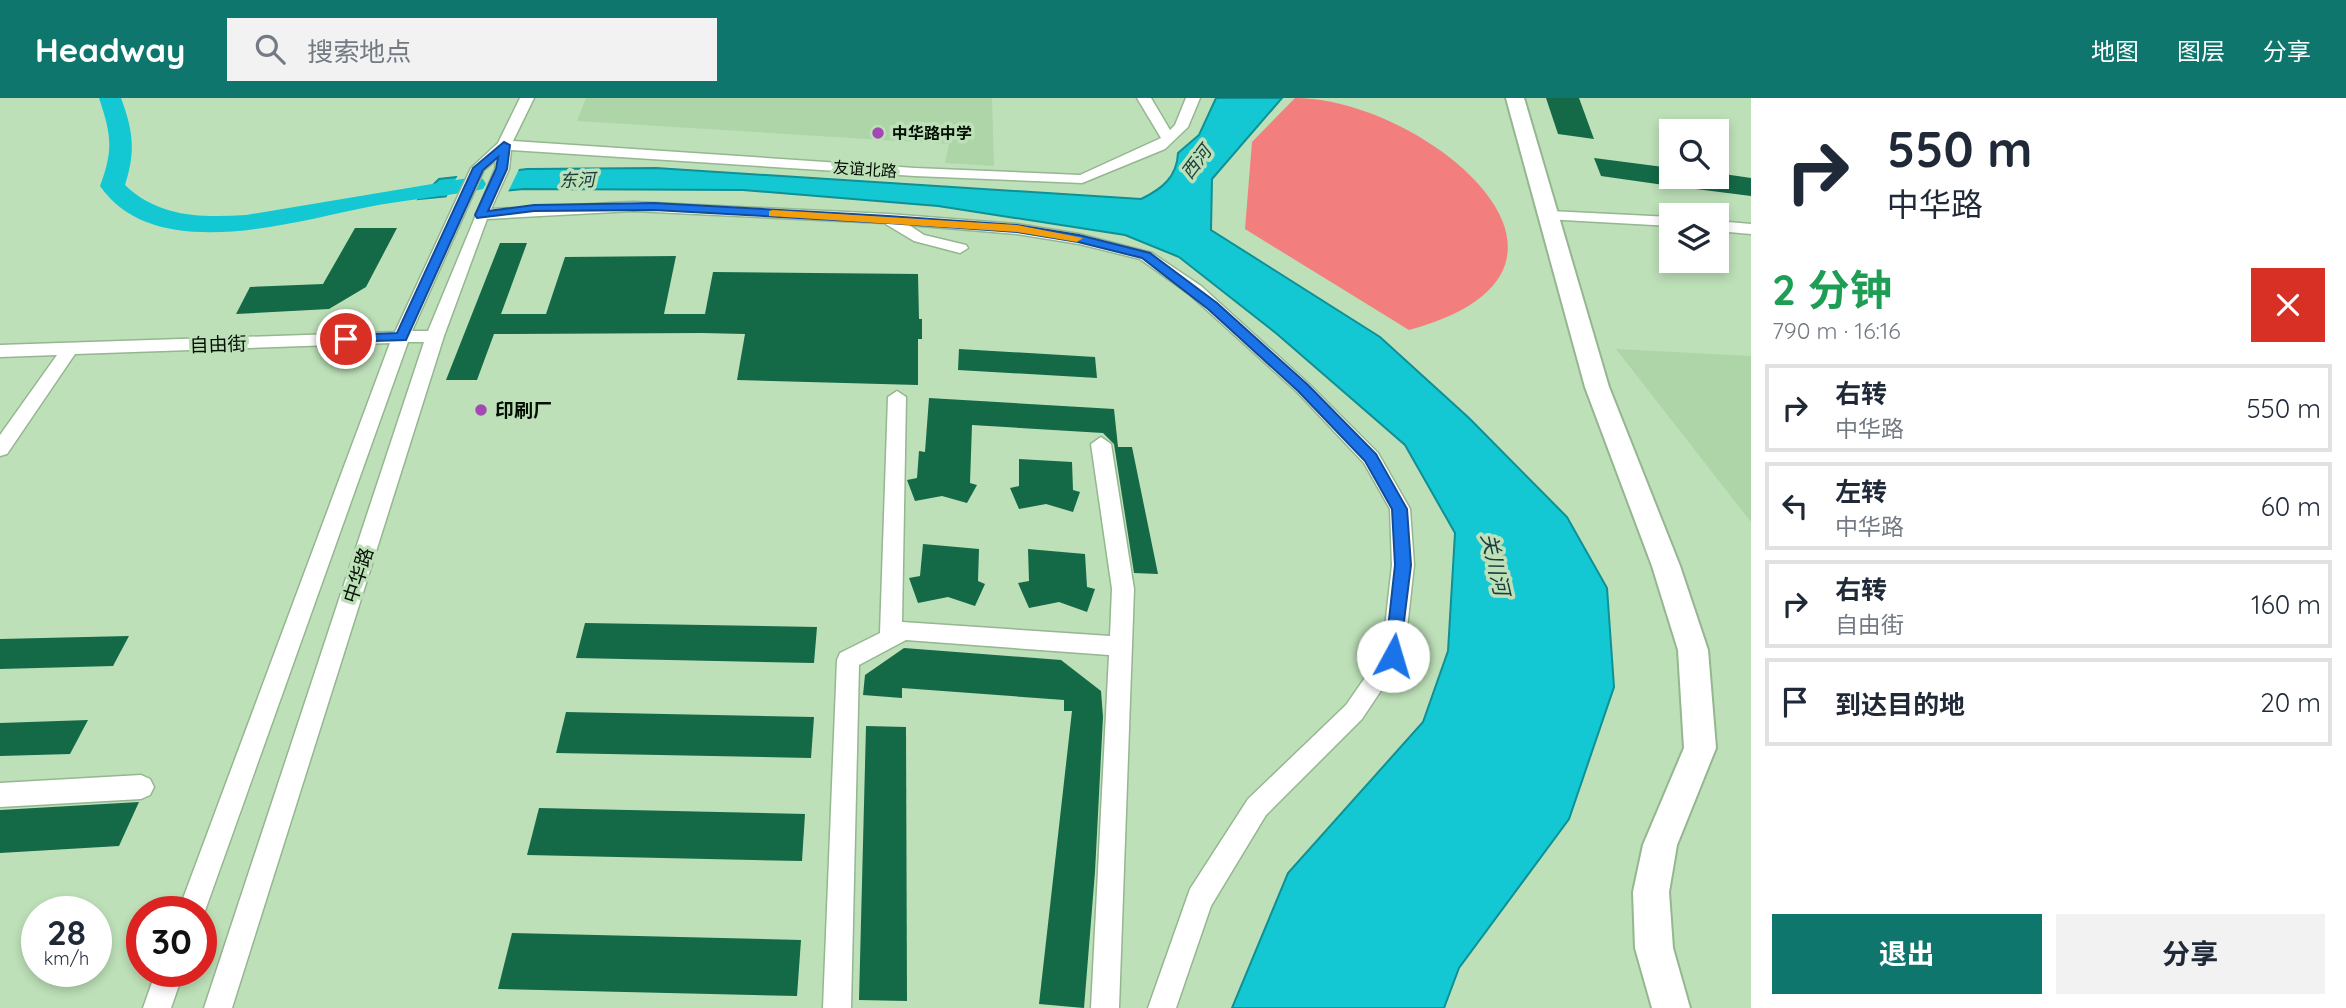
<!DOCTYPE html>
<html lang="zh">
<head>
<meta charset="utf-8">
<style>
  body { margin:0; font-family:Quicksand,"Noto Sans SC",sans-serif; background:#f2f2f3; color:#1f2937; height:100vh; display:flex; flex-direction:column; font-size:26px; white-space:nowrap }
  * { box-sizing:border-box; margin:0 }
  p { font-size:23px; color:#747a83 }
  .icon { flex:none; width:38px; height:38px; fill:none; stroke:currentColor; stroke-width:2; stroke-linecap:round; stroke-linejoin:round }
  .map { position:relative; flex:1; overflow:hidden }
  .drawer { display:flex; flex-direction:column; background:#fff; width:595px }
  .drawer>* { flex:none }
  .top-card { background:#fff; color:#1f2937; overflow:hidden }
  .buttons { position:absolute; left:1659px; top:21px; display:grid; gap:14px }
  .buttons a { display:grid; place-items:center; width:70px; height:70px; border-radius:0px; background:#fff; box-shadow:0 4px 10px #0003; font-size:35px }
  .speed { position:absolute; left:21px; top:798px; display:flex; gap:14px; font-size:35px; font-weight:700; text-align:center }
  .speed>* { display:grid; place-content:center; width:91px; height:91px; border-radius:50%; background:#fff; box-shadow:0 4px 10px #0003; line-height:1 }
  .speed small { font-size:18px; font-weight:400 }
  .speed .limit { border:10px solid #d22; background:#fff; color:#111 }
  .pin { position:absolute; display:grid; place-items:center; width:60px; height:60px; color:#fff; margin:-30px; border:4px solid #fff; border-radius:50%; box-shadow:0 2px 7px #0007 }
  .me { position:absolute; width:77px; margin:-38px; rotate:6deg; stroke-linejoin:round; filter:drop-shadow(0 0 5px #0008) }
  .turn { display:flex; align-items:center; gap:24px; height:147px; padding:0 21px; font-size:32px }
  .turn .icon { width:91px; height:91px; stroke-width:2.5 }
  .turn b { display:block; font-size:49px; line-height:60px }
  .round { display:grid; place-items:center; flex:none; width:74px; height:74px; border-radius:0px; background:#f2f2f3 }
  .overview { display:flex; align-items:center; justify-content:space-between; height:119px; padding:0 21px }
  h1 { font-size:42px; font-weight:700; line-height:52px; color:#1e9e55 }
  .action { display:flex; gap:14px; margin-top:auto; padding:14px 21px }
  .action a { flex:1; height:80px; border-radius:0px; background:#0f766e; color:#fff; font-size:28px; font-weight:700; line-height:80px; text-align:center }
  .action a+a { background:#f2f2f3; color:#1f2937 }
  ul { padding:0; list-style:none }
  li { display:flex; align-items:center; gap:21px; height:88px; margin:0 14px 10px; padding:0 7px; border:4px solid #e0e1e3; border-radius:0px }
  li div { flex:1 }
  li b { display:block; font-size:26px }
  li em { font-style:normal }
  header { display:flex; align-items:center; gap:42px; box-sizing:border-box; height:98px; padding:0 35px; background:#0f766e; color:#fff }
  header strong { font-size:33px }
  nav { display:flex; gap:38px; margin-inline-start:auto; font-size:24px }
  .search { width:490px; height:63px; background:#f2f2f3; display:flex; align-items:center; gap:18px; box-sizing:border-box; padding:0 24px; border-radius:0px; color:#747a83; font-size:26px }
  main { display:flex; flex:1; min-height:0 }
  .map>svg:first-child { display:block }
</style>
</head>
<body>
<header>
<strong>Headway</strong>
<div class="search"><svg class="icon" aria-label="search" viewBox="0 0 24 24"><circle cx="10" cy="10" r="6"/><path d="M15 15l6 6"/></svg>搜索地点</div>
<nav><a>地图</a><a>图层</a><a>分享</a></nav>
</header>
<main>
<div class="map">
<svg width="1751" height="910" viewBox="0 0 1751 910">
  <rect width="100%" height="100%" fill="#bde0b8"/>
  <g fill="#add5a7">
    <path d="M586 0H992L994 68 945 65 949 46 577 23Z"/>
    <path d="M1616 251 1751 258V424Z"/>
  </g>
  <path fill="#f27e7e" d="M1295 0C1424 0 1633 171 1409 232L1245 131 1252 44Z"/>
  <path fill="#13c8d2" stroke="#0e9094" stroke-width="2" d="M1216 0H1282L1212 81 1211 132 1380 239 1469 320 1567 419 1607 490 1614 589 1569 721 1459 870 1444 910H1232L1288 775 1423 624 1448 553 1455 435 1405 347 1277 236 1179 159 1125 137 938 108 743 92 524 91 419 101 439 81 527 71 656 70 1141 101C1162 91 1177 79 1178 55L1199 37Z"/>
  <path fill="#bde0b8" d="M520 69 507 96 445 102 459 75Z"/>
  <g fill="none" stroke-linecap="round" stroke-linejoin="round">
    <path fill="#13c8d2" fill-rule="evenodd" d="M99 0H121C133 32 136 53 125 87 158 119 201 120 246 117L474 79 483 81 486 86 483 91 474 93C439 99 403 102 368 109 292 124 154 167 100 88 114 51 111 36 99 0Z"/>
  </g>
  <g fill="#146947">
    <path d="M1546 0H1579L1594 41 1558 36Z"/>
    <path d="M1594 60 1671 70V88L1601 78Z"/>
    <path d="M1717 75 1751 80V98L1680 89V79H1717Z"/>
    <path d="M355 130H397L366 189 329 211 236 216 250 189 323 186Z"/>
    <path d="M500 145H527L501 216H546L565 159 676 158 664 216H705L713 174 918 176 919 221H922V241H918V287L737 282 745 236 702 235 494 236 477 282H446Z"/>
    <path d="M959 251 1095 259 1097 280 958 272Z"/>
    <path d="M929 300 1114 311 1118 349H1132L1158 476 1134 475 1114 346 1103 335 972 327 970 385 977 387 967 405 942 398 915 403 907 382 917 380 919 353 925 354Z"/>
    <path d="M1019 361 1072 364 1073 392 1080 394 1073 414 1046 406 1019 411 1010 390 1019 388Z"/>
    <path d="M923 446 979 451 978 483 985 486 975 508 948 499 918 505 909 480 920 478Z"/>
    <path d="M1028 451 1085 456 1087 489 1095 491 1087 514 1059 504 1029 510 1018 485 1029 483Z"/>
    <path d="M585 525 817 529 814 565 576 560Z"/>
    <path d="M129 538 113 568 0 571V541Z"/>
    <path d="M904 550 1061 562 1101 593 1103 619 1095 774 1084 910 1039 906 1072 613H1064V602L902 590V600L863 597 865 577Z"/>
    <path d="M566 614 814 619 811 660 556 655Z"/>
    <path d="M88 622 70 656 0 658V625Z"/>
    <path d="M866 628 906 629 907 903 859 902Z"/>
    <path d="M139 704 119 748 0 755V712Z"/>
    <path d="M539 710 805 716 802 763 527 757Z"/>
    <path d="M512 835 801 842 797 898 498 891Z"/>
  </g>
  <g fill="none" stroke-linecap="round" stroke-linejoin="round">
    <defs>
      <g id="minor">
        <path d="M520 0H534L513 43 915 70 1080 77 1161 40 1137 0H1151L1170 32 1175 27 1186 0H1200L1188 29 1165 51 1082 85 915 78 511 52 509 71 491 111 633 104 888 116 1017 126 1079 136 1152 155 1201 188 1309 286 1378 355 1410 411 1414 467 1404 558 1362 621 1266 717 1211 808 1176 910H1148L1190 791 1248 701 1346 607 1382 555 1392 467 1390 411 1364 365 1297 294 1189 196 1140 161 1079 146 1017 136 909 127 924 137 966 147 968 150 960 155 914 143 884 125 633 113 487 121 444 238 232 910H204L424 244H408L201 824V814H178L390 245 75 256 7 356 0 358V337L57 257 0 259V247L395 234 471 70 498 45ZM496 62 495 71 428 233H412L484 72Z"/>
        <path d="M1550 113 1671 119V128L1545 121 1542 118Z"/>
        <path d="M1717 123 1751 126V136L1717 133Z"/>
        <path d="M897 293 906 299 902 524 1110 538 1112 491 1091 346 1101 339 1111 346 1134 491 1119 910H1091L1109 557 906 542 859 567 851 910H823L837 562 840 555 880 535 888 299Z"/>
        <path d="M141 677 150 681 154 689 150 697 141 701 0 709V685Z"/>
        <path d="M156 873H184L171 910H143Z"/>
      </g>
      <path id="major" d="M1506 0H1524L1609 289 1680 468 1708 552 1716 650 1677 747 1669 794 1673 850 1690 910H1652L1635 850 1633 794 1643 747 1684 650 1678 552 1652 468 1585 289Z"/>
    </defs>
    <use href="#minor" stroke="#95b690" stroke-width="3"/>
    <use href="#major" stroke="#95b690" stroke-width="4"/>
    <use href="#minor" fill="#fff" fill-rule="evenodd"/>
    <use href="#major" fill="#fff" fill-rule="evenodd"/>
  </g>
  <path fill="#1a73e8" stroke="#114b97" stroke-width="2" d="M504 44 510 47 507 71 488 113 534 107 654 105 888 118 1017 127 1079 137 1150 155 1217 205 1308 287 1376 356 1407 411 1411 467 1399 563 1393 565 1385 558 1395 467 1392 411 1365 363 1298 293 1208 211 1142 160 1078 144 1017 134 888 125 654 112 534 113 477 120 475 117 496 71 498 59 483 72 406 242 342 244V238L346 237 397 235 473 70Z"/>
  <path fill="#f59e0b" d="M773 112 1017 127 1083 140 1077 144 1017 134 769 118V113Z"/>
  <g fill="#a349b4" stroke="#bde0b8" stroke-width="2.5">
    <circle cx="878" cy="35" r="7"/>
    <circle cx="481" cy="312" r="7"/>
  </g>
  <g text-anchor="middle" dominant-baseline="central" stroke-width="7" stroke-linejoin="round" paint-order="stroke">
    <g font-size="16" font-weight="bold" fill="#040f03" stroke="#bde0b8" text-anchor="start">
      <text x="892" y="35">中华路中学</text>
    </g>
    <g font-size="16" fill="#040f03" stroke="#bde0b8">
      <text transform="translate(865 71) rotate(4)">友谊北路</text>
    </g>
    <g font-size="18" font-style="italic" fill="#1b3b3d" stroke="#bde0b8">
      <text transform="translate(1196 64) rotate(-53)">西河</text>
      <text transform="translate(577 82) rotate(-2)">东河</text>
    </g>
    <g font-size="19" fill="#040f03" stroke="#bde0b8">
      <text transform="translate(218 246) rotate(-2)">自由街</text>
      <text transform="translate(358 477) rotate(-72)">中华路</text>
    </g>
    <g font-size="19" font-weight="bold" fill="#040f03" stroke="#bde0b8" text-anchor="start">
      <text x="495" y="312">印刷厂</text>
    </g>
    <g font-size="21" font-style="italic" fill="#1b3b3d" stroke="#bde0b8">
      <text transform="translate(1496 466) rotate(77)">关川河</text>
    </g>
  </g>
</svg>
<div class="buttons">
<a><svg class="icon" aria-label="search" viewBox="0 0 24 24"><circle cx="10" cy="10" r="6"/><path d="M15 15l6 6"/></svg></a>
<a><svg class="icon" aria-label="layers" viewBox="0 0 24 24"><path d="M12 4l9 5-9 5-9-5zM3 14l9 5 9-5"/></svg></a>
</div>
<div class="speed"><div>28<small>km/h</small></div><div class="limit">30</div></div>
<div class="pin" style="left:346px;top:241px;background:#d93025"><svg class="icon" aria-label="arrive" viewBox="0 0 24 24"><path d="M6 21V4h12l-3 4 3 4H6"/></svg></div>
<svg class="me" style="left:1393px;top:558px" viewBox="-20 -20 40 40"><circle r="19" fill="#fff"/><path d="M0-13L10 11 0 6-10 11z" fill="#1a73e8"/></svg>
</div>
<section class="drawer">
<div class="top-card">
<div class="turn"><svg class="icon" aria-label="right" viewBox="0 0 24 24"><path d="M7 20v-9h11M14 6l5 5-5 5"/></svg><div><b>550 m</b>中华路</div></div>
</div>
<div class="overview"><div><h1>2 分钟</h1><p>790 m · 16:16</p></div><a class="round" style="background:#d93025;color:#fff"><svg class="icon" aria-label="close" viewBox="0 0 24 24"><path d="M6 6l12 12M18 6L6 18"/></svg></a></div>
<ul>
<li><svg class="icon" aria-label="right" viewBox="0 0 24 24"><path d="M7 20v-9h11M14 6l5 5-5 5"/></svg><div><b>右转</b><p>中华路</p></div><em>550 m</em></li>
<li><svg class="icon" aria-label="left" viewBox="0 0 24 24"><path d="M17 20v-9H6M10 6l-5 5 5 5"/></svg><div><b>左转</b><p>中华路</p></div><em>60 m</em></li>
<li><svg class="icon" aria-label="right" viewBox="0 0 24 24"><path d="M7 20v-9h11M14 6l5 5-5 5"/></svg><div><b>右转</b><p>自由街</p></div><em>160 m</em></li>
<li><svg class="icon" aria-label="arrive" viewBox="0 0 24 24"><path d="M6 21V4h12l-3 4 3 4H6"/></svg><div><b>到达目的地</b></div><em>20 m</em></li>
</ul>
<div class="action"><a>退出</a><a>分享</a></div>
</section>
</main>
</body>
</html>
